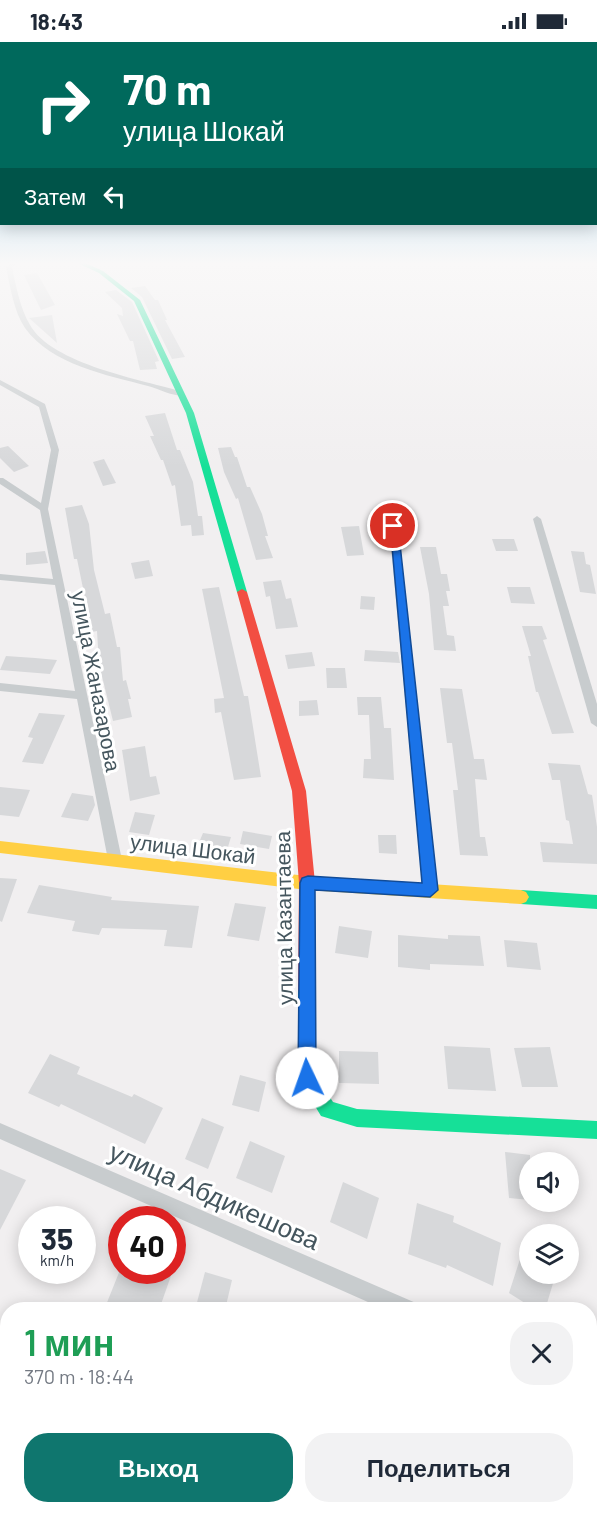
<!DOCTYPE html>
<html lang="ru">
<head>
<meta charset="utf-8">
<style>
  body { margin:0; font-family:Barlow,sans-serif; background:#f2f2f3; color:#1f2937; height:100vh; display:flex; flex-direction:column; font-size:22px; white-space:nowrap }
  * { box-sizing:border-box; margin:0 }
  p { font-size:20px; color:#747a83 }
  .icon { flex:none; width:33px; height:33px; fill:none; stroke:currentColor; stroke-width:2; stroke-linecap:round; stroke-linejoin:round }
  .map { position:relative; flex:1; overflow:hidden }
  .details { position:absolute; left:0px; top:1260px; width:597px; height:212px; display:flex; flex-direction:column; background:#fff; border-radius:24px 24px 0 0; box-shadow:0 3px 15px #0003 }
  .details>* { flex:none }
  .top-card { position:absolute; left:0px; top:0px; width:597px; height:183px; box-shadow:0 3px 15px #0003; background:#00695c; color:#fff; overflow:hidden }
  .fabs { position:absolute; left:519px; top:1110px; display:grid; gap:12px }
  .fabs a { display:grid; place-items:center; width:60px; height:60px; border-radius:50%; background:#fff; box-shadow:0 3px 15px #0003; font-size:30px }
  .speed { position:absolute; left:18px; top:1164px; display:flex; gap:12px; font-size:30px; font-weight:700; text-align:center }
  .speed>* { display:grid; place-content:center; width:78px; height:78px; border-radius:50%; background:#fff; box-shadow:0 3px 15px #0003; line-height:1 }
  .speed small { font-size:15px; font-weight:400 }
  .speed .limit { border:9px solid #d22; background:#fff; color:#111 }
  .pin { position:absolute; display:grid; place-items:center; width:51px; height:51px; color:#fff; margin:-26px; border:3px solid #fff; border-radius:50%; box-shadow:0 2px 6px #0007 }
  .me { position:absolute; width:66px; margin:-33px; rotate:357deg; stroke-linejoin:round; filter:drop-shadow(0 0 4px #0008) }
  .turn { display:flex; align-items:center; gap:21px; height:126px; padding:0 24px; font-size:27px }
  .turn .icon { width:78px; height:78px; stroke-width:2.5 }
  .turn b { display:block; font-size:42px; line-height:51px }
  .then { display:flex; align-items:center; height:57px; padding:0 24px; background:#0003; gap:12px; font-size:22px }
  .round { display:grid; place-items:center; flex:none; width:63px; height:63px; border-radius:24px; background:#f2f2f3 }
  .headline { display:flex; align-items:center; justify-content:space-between; height:102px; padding:0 24px }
  h1 { font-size:36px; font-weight:600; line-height:45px; color:#1e9e55 }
  .primary-button { display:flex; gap:12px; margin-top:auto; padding:12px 24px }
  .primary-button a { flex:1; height:69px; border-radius:24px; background:#0f766e; color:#fff; font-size:24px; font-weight:600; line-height:69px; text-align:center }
  .primary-button a+a { background:#f2f2f3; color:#1f2937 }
  .status { display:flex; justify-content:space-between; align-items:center; height:42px; padding:0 30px; background:#fff; direction:ltr }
  .status svg { height:16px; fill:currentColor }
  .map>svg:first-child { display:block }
</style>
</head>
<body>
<div class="status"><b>18:43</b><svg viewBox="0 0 49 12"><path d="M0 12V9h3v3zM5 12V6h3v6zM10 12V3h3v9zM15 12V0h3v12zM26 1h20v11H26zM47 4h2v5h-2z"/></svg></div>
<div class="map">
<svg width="597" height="1471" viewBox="0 0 597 1471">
  <rect width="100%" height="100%" fill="#f1eff0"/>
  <g fill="#d7d8da">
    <path d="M37 231 55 263 41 268 24 233Z"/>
    <path d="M145 244 155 258H158L167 278H165L185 315 172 317 142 255 131 246Z"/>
    <path d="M116 248 132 260 159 319 155 320 157 327 140 328 133 299H130L117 272 123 274 122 266 105 250Z"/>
    <path d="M52 273 57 301 29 276Z"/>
    <path d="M165 371 177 408H180L193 440 198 474H202L204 493 192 494 191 483 181 484 175 443 172 444 163 418H161L150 394H154L145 374Z"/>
    <path d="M8 404 29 424 14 430 0 416V406Z"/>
    <path d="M231 405 235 415H237L247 445H250L262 472 268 494H265L273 516 256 518 238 456 236 457 224 430 218 406Z"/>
    <path d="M104 417 116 441 103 444 93 420Z"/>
    <path d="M82 463 89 482 94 528 105 572 110 571 117 605H120L123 639 126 638 131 657H128L132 675 113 679 99 622 97 589 92 590 77 517H74L65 466Z"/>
    <path d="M359 484 364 513 347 514 341 485Z"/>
    <path d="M492 497H514L518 509H496Z"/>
    <path d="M420 505H436L441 532H447L450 549H446L449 564H443L447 593 454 594 456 609 434 608 429 552Z"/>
    <path d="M45 509 48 521 26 523V511Z"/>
    <path d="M571 509 584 510 586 522 590 523 596 552 580 550Z"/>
    <path d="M149 518 153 534 135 537 131 521Z"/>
    <path d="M281 538 286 557 291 556 298 585 276 587 270 554 266 555 263 540Z"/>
    <path d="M219 545 244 654H248L261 735 234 738 221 670 215 671 214 657 224 656 202 547Z"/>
    <path d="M507 545H530L535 562 511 561Z"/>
    <path d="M361 554 375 555 374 568 360 567Z"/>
    <path d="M522 584H542L547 597 543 598 574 691 552 692 538 650H536L528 614H531Z"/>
    <path d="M365 608 398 610 400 621 364 619Z"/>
    <path d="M312 610 315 624 288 627 285 613Z"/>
    <path d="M6 614 35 616 57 618 50 632 0 628Z"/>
    <path d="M326 626H345L347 646H327Z"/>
    <path d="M440 646 462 647 474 717H484L487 738 475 737 480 795H485L488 814 460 813 453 748H458L452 701H447Z"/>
    <path d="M357 655H381L384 686H391L394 738 363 736 364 717H371L369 673H358Z"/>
    <path d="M317 658 319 673 299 674V659Z"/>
    <path d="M39 671 65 673 43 722 22 720 33 696 28 695Z"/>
    <path d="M145 704 150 735 156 734 160 752 130 759 122 708Z"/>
    <path d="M548 721 580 723 588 752 592 753 597 785V822L543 820 540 800 573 802 569 779 566 778 560 738H552Z"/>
    <path d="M0 745 30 748 19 775 0 773Z"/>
    <path d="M72 751 93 754 95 763 88 779 61 775Z"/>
    <path d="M135 770 155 773 149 793 129 790Z"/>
    <path d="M243 789 272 794 269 807 240 802Z"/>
    <path d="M203 791 231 795 227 808 198 803Z"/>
    <path d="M378 793H396L397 812 379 811Z"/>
    <path d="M0 836 17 837 2 880 0 879Z"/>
    <path d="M39 843 112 855 111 858 199 864 192 906 164 904 167 888 102 886 99 893 72 889 75 879 27 871Z"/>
    <path d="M235 861 266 865 259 899 227 894Z"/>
    <path d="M339 884 372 889 368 916 335 911Z"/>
    <path d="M398 893 448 897V893L480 894 484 924 430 922V928L398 925Z"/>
    <path d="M504 898 537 901 541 928 507 925Z"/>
    <path d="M444 1004 490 1006 496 1049 448 1047Z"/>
    <path d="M550 1005 558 1045H522L514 1006Z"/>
    <path d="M339 1009 378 1010 379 1042 339 1041Z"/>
    <path d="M50 1012 80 1025 77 1032 132 1055 134 1052 163 1066 145 1102 61 1062 59 1065 28 1051Z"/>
    <path d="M240 1033 266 1040 259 1070 232 1063Z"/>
    <path d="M202 1076 224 1085 208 1127 185 1117Z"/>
    <path d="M250 1099 285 1114 272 1151 236 1136Z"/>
    <path d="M505 1110 530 1113V1158L509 1156Z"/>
    <path d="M0 1127 26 1138 0 1188Z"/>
    <path d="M343 1140 379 1156 367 1197 330 1180Z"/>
    <path d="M417 1161 454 1174 453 1180 501 1201 493 1244 447 1223 446 1226 408 1212Z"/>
    <path d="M520 1217 530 1223V1232H543L554 1238 545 1268H536L509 1251Z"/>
    <path d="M120 1228H173L159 1268H104Z"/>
    <path d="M205 1230 232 1238 225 1268H195Z"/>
  </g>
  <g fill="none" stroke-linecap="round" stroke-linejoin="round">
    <g fill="#c8ccce" fill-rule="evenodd">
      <path d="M13 219H20L12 225C16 244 20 266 30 283 52 322 142 338 184 350V354C172 354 159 347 148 344 107 333 52 323 25 286 14 270 10 244 6 225Z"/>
      <path d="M0 338 45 362 59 408 48 467 122 818 120 822 115 824 110 822 108 818 77 657 0 649V641L75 649 55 543 0 538V532L53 537 40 468 0 442V436H3L41 461 51 408 39 365 0 343Z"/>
      <path d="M537 474 541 477 597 662V685L591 681 533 477Z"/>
      <path d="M393 481 397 484 437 848 435 852 430 854 425 852 423 848 389 484Z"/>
      <path d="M0 1081 416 1261 418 1268H386L0 1097Z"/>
      <path d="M590 1337 597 1340V1360L590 1357Z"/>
      <path d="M0 1450 8 1453V1464H26L29 1471H0Z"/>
    </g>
    <g fill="#16e098" fill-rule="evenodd">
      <path d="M73 219H81L103 229 140 258 194 371 247 550 246 552 242 553 237 550 186 371 134 259 99 231Z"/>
      <path d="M521 848 597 853V867L521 862 516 860 513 855 516 850Z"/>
      <path d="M306 940 312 942 314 948 316 1034 333 1060 357 1067 597 1079V1097L357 1085 321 1074 298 1036V948L300 942Z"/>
    </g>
    <path fill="#ffcf43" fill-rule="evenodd" d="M0 799 307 834 521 848 526 850 529 855 526 860 521 862 307 848 0 811Z"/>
    <path fill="#f24e42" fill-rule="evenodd" d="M242 547 247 550 306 749 315 841 314 948 312 954 306 956 300 954 298 948 299 841 292 749 237 550Z"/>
  </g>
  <linearGradient id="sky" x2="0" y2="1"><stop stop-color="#8ccbec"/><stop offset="0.52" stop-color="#f9f8f8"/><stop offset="1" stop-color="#f9f8f8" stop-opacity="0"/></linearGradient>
  <rect width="597" height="425" fill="url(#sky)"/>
  <path fill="#1a73e8" stroke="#114b97" stroke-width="1.5" d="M390 482 398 484 438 848 430 855 315 848 316 1036 313 1042 307 1045 301 1042 298 1036 300 841 302 836 308 834 422 841Z"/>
  <g text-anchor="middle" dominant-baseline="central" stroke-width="6" stroke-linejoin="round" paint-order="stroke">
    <g font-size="21" fill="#45565e" stroke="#fff">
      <text transform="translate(97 639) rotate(79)">улица Жаназарова</text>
      <text transform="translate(193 806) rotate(7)">улица Шокай</text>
      <text transform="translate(283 876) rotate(-91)">улица Казантаева</text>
    </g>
    <g font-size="26" fill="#45565e" stroke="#fff">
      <text transform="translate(215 1153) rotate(24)">улица Абдикешова</text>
    </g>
  </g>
</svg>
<div class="fabs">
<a><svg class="icon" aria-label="sound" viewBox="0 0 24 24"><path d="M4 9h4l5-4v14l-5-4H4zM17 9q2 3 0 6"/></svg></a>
<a><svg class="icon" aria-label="layers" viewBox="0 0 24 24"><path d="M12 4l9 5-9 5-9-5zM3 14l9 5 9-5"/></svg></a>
</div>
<div class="speed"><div>35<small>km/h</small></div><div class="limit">40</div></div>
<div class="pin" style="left:393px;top:484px;background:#d93025"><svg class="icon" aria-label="arrive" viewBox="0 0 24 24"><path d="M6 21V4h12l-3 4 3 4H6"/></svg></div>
<svg class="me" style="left:307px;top:1036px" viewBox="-20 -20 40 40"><circle r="19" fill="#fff"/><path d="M0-13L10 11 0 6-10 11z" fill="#1a73e8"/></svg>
<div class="top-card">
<div class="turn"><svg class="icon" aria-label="right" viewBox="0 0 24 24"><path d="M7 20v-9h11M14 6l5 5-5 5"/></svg><div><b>70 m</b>улица Шокай</div></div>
<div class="then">Затем<svg class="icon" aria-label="left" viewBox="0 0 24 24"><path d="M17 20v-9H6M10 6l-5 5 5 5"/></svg></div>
</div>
<section class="details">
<div class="headline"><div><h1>1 мин</h1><p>370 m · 18:44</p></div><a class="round"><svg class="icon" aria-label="close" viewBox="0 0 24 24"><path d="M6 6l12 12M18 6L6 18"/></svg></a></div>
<div class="primary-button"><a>Выход</a><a>Поделиться</a></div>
</section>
</div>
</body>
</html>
